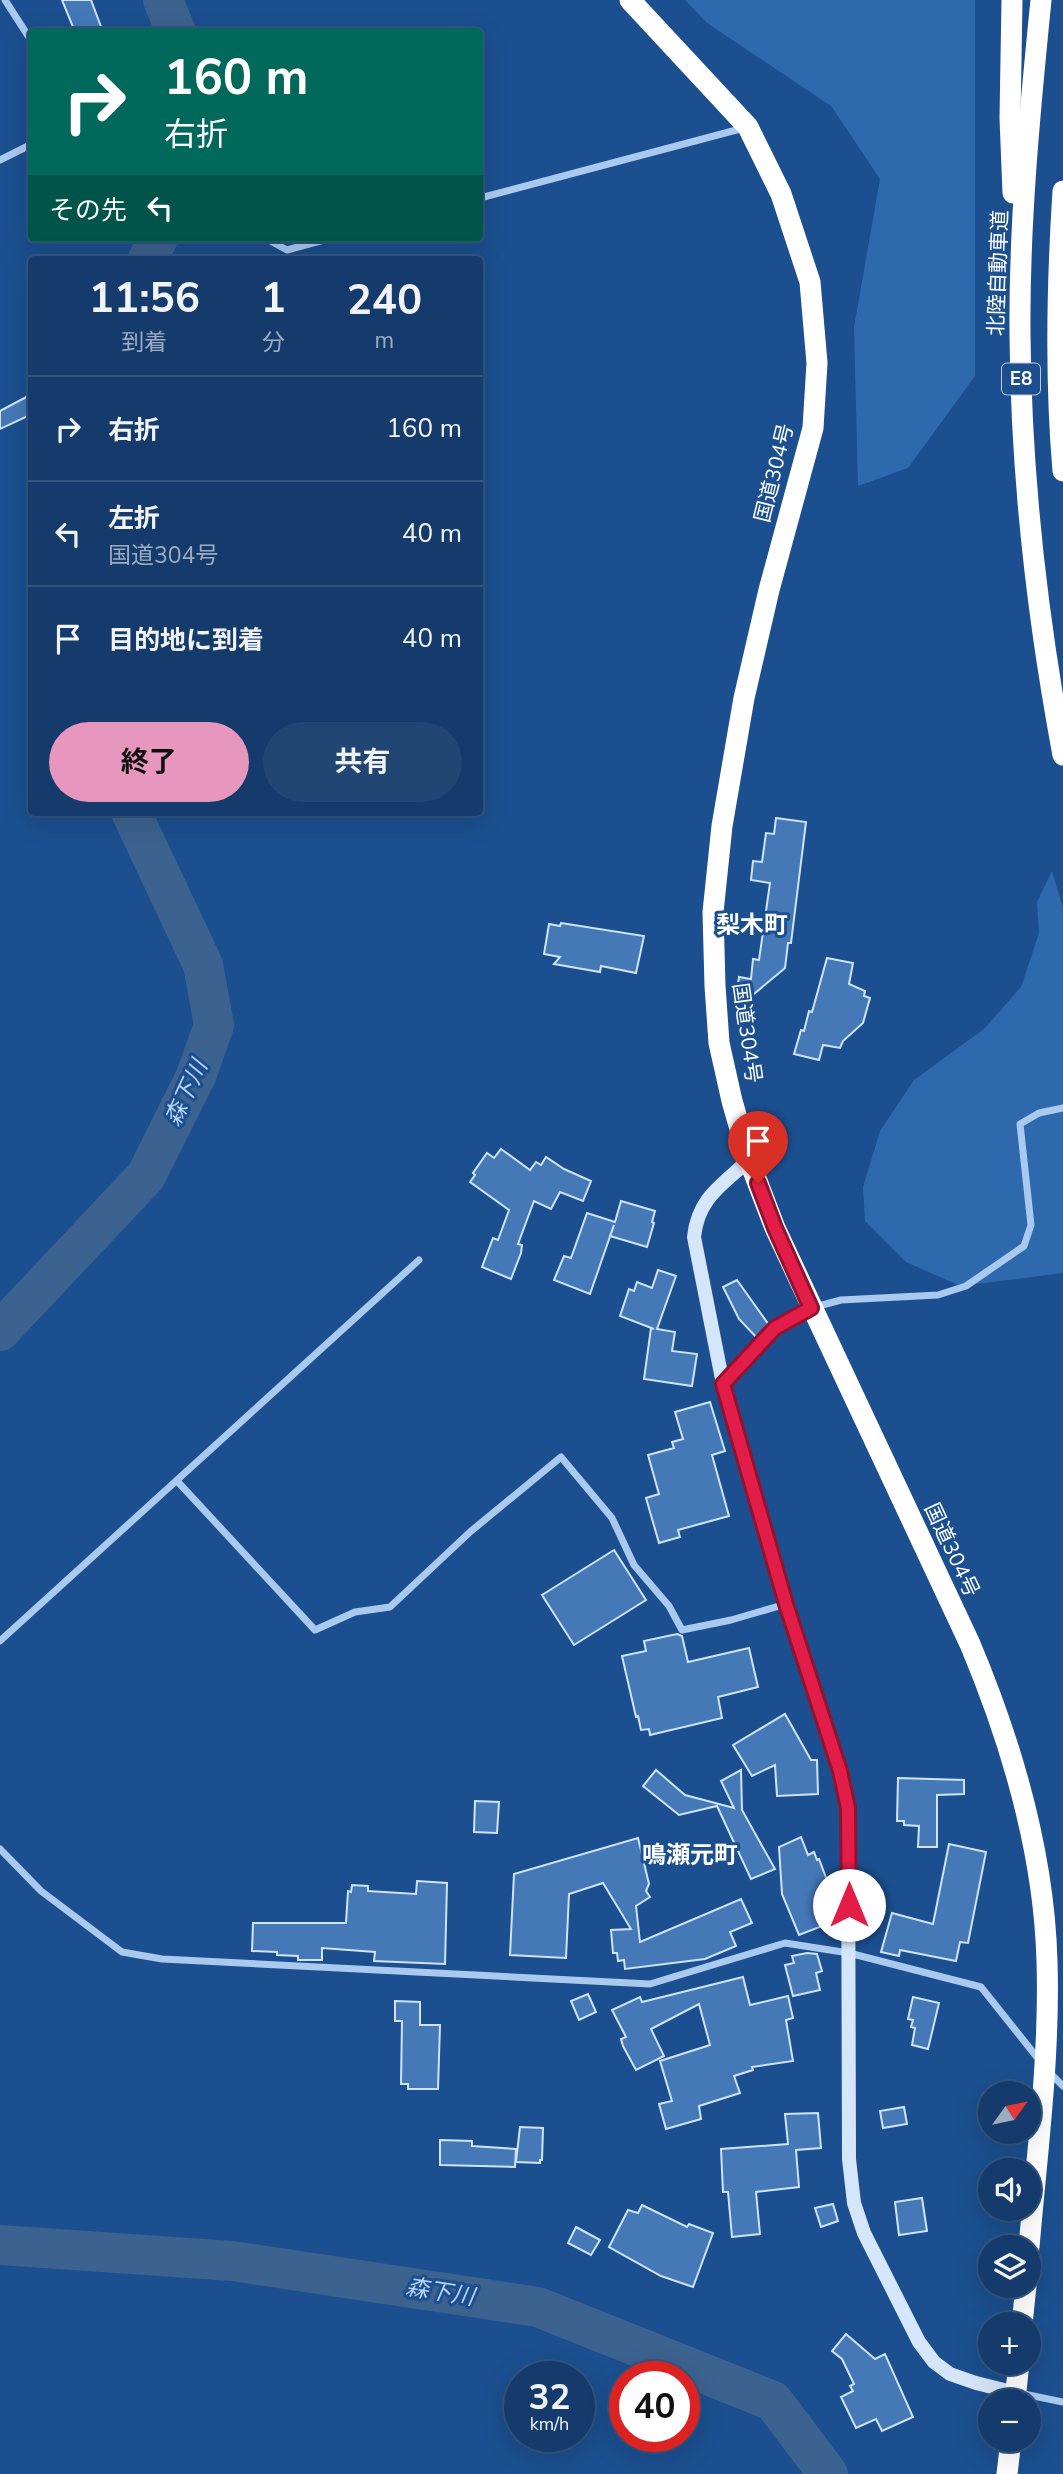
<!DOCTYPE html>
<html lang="ja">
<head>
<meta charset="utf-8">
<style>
  body { margin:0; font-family:"Nunito Sans","Noto Sans JP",sans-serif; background:#214673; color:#f1f3f6; height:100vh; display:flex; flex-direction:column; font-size:26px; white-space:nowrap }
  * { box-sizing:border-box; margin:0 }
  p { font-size:23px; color:#9dadc1 }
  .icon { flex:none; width:38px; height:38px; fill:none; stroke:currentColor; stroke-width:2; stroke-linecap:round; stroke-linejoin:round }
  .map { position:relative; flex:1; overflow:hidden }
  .panel { position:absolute; left:28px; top:256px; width:455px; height:560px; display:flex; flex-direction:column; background:#143b6b; border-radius:7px; box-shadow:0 7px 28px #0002,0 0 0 2px #33557e }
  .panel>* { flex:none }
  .hud { position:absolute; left:28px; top:28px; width:455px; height:214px; border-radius:7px; box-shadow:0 7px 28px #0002,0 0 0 2px #33557e; background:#00695c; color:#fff; overflow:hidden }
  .needle { width:46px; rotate:57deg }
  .controls { position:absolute; left:978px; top:2081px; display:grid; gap:14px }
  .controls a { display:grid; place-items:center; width:63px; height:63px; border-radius:50%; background:#143b6b; box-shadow:0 7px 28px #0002,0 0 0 2px #33557e; font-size:35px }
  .speed { position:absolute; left:504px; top:2361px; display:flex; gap:14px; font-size:35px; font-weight:700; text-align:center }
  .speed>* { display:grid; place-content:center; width:91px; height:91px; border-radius:50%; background:#143b6b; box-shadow:0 7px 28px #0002,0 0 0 2px #33557e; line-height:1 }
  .speed small { font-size:18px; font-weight:400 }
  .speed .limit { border:10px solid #d22; background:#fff; color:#111 }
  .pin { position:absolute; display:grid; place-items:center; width:60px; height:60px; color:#fff; margin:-72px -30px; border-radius:50% 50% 50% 0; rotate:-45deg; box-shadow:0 0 7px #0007 }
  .pin .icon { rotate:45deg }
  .me { position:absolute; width:77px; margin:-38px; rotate:0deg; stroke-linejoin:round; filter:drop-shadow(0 0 5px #0008) }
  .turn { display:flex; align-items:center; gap:24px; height:147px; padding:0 21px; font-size:32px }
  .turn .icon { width:91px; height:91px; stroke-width:2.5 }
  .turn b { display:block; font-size:49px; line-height:60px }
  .then { display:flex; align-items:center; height:66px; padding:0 21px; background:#0003; gap:14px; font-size:26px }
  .eta { display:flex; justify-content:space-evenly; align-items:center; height:119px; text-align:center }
  .eta b { font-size:42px; font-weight:700; line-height:49px }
  .primary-button { display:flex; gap:14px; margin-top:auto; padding:14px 21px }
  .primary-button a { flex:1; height:80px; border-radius:42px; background:#e797bd; color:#111; font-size:28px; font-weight:700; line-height:80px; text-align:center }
  .primary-button a+a { background:#214673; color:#f1f3f6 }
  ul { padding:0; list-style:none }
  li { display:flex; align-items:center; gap:21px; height:105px; padding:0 21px; border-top:2px solid #33557e }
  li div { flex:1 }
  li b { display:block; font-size:26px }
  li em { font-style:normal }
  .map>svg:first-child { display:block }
</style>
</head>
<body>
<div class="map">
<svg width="1063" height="2474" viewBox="0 0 1063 2474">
  <rect width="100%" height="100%" fill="#1b4f8f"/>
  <g fill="#2e69ad">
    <path d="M685 0H975V376L908 468 858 486 854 327 880 179 831 106 707 23Z"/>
    <path d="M1052 871 1063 908V1273L960 1286 906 1262 865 1221 863 1187 880 1131 914 1080 984 1029 1021 987 1039 933 1037 902Z"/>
  </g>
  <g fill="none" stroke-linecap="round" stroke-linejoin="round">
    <g stroke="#3c6290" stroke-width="40">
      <path d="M163 0 176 32"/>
      <path d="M148 259 158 238"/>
      <path d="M0 1331 146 1176 196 1076 214 1025 203 965 131 812"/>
      <path d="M0 2245 232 2261 538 2307 773 2401 828 2474"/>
    </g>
  </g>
  <g fill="#4478b7" stroke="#cfe3fa" stroke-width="2">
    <path d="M62 0H91L103 32H75Z"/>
    <path d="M32 394V414L0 429V411Z"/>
    <path d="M776 818 806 822 791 943H788L785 968 748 999 736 997 739 977 751 979 753 959 759 960 770 883 751 880 753 861 762 862 766 833 774 834Z"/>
    <path d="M561 923 644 936 636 973 601 966 600 972 554 964 560 957 544 954 549 924 560 926Z"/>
    <path d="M827 958 853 963 849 984 865 991 864 996 870 998 863 1023 843 1041 840 1048 823 1045 819 1060 794 1054 801 1030 804 1031 809 1011 812 1012Z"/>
    <path d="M501 1149 530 1170 536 1162 541 1165 546 1157 564 1169 591 1181 583 1201 560 1192 551 1209 534 1201 518 1244 522 1245 521 1253 511 1279 482 1267 493 1238 498 1240 509 1210 470 1182 475 1175 473 1173 487 1153 494 1158Z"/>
    <path d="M621 1201 655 1211 652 1222 654 1223 647 1247 610 1236 614 1225 590 1294 554 1280 564 1256 571 1258 587 1213 615 1222Z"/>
    <path d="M658 1270 676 1276 657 1329 675 1332 672 1351 697 1354 692 1386 644 1379 651 1328 654 1329 620 1316 629 1289 634 1291 637 1282 652 1288Z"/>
    <path d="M737 1280 769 1325 757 1338 739 1319 723 1287Z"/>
    <path d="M710 1402 725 1451 712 1455 729 1516 678 1530 680 1537 659 1543 646 1498 659 1494 648 1455 674 1448 672 1442 683 1439 675 1412Z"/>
    <path d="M614 1550 646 1600 574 1645 542 1595Z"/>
    <path d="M677 1634 682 1636 688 1662 749 1648 758 1687 718 1697 722 1718 650 1735 649 1729 641 1730 638 1716 636 1717 622 1656 646 1651 644 1641Z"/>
    <path d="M785 1714 811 1760H817L818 1794 777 1796 775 1765 752 1776 733 1745Z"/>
    <path d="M656 1770 685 1795 734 1808 721 1781 741 1770 742 1810 775 1869 751 1879 717 1806 679 1815 643 1786Z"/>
    <path d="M898 1778 964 1780V1794L937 1795V1847H918L919 1826 904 1825V1821H897Z"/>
    <path d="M475 1801 499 1802 497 1833 474 1832Z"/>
    <path d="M801 1837 808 1855 814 1852 817 1860 819 1859 828 1883 821 1886 828 1903 823 1905 830 1923 799 1935 782 1894 779 1847Z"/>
    <path d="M638 1838 649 1884 646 1891 650 1897 636 1906 640 1942 741 1899 752 1923 730 1932 736 1946 705 1959 625 1969 624 1960 618 1961 617 1953H613L611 1930 631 1929 603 1883 569 1894 566 1958 510 1955 514 1874Z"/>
    <path d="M949 1844 986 1852 968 1943 960 1942 956 1961 900 1950 899 1956 881 1952 892 1913 933 1924Z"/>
    <path d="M417 1881 447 1883 445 1964 374 1961 375 1952 322 1948V1960H298V1956L277 1955V1952L252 1951 253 1923H346L348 1891 351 1892 352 1885 368 1886V1891L416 1894Z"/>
    <path d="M807 1953 817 1954 822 1971 816 1973 820 1990 793 1996 785 1965 794 1963 792 1956Z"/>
    <path d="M743 1977 750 2005 788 1996 793 2018 786 2020 793 2061 752 2067 753 2070 734 2076 740 2093 699 2106 701 2119 666 2129 659 2104 672 2101 660 2061 710 2045 699 2004 651 2029 664 2056 636 2070 623 2046 621 2039 626 2037 612 2010 640 1997 642 2002Z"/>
    <path d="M588 1994 596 2012 579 2020 571 2001Z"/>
    <path d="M913 1997 939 2003 928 2049 912 2045 915 2028 911 2027 913 2020 908 2019Z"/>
    <path d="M395 2001 420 2002V2025H440L438 2089H408V2084H401L402 2021H395Z"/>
    <path d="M904 2107 907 2124 883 2128 880 2111Z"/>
    <path d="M818 2113 821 2148 796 2150 799 2187 756 2192 760 2234 732 2237 728 2192H723L721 2149 788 2144 785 2114Z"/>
    <path d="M520 2127 543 2128 542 2160H540V2163L516 2162Z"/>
    <path d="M440 2140 472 2141V2146L516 2149 515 2167 440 2165Z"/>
    <path d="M922 2198 927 2231 899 2235 895 2202Z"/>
    <path d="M833 2204 838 2221 821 2227 815 2208Z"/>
    <path d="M642 2205 687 2227 689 2224 713 2233 693 2287 661 2276 609 2247 628 2210 638 2213Z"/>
    <path d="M576 2227 600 2240 591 2255 568 2243Z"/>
    <path d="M846 2334 875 2359 885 2354 913 2417 882 2431 876 2419 856 2428 841 2397 853 2391 850 2386 854 2384 842 2359 832 2351Z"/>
  </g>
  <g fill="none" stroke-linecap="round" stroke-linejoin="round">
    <g stroke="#a9c9ee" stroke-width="7">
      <path d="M5 0 32 42"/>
      <path d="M0 160 32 144"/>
      <path d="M480 198 744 128"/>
      <path d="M265 238 287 250 331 238"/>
      <path d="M723 1384 775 1328 811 1308 841 1300 938 1295 966 1286 1024 1246 1031 1225 1020 1124 1039 1113 1063 1108"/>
      <path d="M178 1482 315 1630 355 1612 390 1607 470 1532 561 1457 612 1518 634 1565 669 1606 682 1630 731 1620 786 1604"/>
      <path d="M0 1641 419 1260"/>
      <path d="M0 1849 41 1891 122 1952 162 1959 650 1984 785 1943 849 1953 981 1987 1040 2061"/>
      <path d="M1050 2073 1063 2086"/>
      <path d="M1019 2393 1063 2402"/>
    </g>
    <path stroke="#d6e6fa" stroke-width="14" d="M749 1160C722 1185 698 1198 694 1237L723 1384 786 1603 840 1771 848 1808 849 2159 854 2203 864 2233 919 2342 934 2362 950 2374 976 2383 1016 2393"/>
    <g stroke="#fff" stroke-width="21">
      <path d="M630 0 748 127 781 194 810 282 817 363 813 428 769 590 744 698 722 826 713 912 715 986 719 1043 732 1101 749 1160 775 1228 970 1644C1012 1744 1044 1851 1047 1961 1050 2057 1037 2153 1029 2247"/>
      <path d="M1012 0 1010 118 1013 193"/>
      <path d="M1041 0C1030 110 1019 222 1020 334 1021 475 1037 616 1063 755"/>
      <path d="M1063 191C1057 284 1055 379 1063 471"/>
      <path d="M1022 2324 1026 2286"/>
      <path d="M1015 2401 1019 2362"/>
      <path d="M1007 2474 1011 2440"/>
    </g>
  </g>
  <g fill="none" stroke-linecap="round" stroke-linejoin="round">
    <defs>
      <path id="route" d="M758 1183 775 1228 811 1308 775 1328 723 1384 786 1604 840 1771 848 1808 849 1905"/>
    </defs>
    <use href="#route" stroke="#92132f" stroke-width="18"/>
    <use href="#route" stroke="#e11d48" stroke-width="12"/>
  </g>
  <g text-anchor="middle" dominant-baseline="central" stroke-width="6" stroke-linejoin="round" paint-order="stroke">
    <rect fill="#1b4f8f" stroke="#bbcadd" stroke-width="2" x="1002" y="363.5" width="38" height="31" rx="5"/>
    <g font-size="19" font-weight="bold" fill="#fff">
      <text x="1021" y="379">E8</text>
    </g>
    <g font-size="21" fill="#fff" stroke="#1b4f8f">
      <text transform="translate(998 273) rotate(-88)">北陸自動車道</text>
      <text transform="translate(774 473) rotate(-76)">国道304号</text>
      <text transform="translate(747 1033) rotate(82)">国道304号</text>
      <text transform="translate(952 1550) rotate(65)">国道304号</text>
    </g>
    <g font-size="23" font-style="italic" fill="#b5d3f5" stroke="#1b4f8f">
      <text transform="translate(186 1093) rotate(-65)">森下川</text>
      <text transform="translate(440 2292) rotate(9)">森下川</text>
    </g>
    <g font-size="24" font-weight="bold" fill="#fff" stroke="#1b4f8f">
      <text x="752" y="925">梨木町</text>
      <text x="690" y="1855">鳴瀬元町</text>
    </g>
  </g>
</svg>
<div class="controls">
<a><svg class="needle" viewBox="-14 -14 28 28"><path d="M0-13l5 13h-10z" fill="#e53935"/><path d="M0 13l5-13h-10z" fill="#9dadc1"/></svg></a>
<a><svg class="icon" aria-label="sound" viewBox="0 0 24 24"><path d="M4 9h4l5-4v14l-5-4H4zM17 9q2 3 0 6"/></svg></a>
<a><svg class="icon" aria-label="layers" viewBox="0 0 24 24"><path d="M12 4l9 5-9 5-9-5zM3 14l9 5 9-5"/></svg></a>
<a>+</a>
<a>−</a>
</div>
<div class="speed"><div>32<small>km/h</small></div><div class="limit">40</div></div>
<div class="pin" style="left:758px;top:1183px;background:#d93025"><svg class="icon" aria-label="arrive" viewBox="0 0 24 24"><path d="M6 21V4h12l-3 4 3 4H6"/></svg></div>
<svg class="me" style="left:849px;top:1905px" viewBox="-20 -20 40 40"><circle r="19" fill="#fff"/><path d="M0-13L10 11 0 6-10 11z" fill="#e11d48"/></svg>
<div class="hud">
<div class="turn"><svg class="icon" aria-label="right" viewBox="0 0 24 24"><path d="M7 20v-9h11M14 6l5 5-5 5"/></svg><div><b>160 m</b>右折</div></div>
<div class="then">その先<svg class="icon" aria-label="left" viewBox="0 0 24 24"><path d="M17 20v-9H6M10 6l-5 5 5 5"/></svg></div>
</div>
<section class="panel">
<div class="eta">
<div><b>11:56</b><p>到着</p></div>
<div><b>1</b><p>分</p></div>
<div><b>240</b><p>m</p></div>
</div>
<ul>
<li><svg class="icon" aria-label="right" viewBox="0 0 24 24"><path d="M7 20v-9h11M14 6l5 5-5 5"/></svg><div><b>右折</b></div><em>160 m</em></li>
<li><svg class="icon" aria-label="left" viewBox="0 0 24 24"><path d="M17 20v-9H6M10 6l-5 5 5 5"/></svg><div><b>左折</b><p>国道304号</p></div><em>40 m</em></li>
<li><svg class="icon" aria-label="arrive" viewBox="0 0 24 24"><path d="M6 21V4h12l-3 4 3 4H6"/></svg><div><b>目的地に到着</b></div><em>40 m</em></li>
</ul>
<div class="primary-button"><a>終了</a><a>共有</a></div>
</section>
</div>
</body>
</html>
